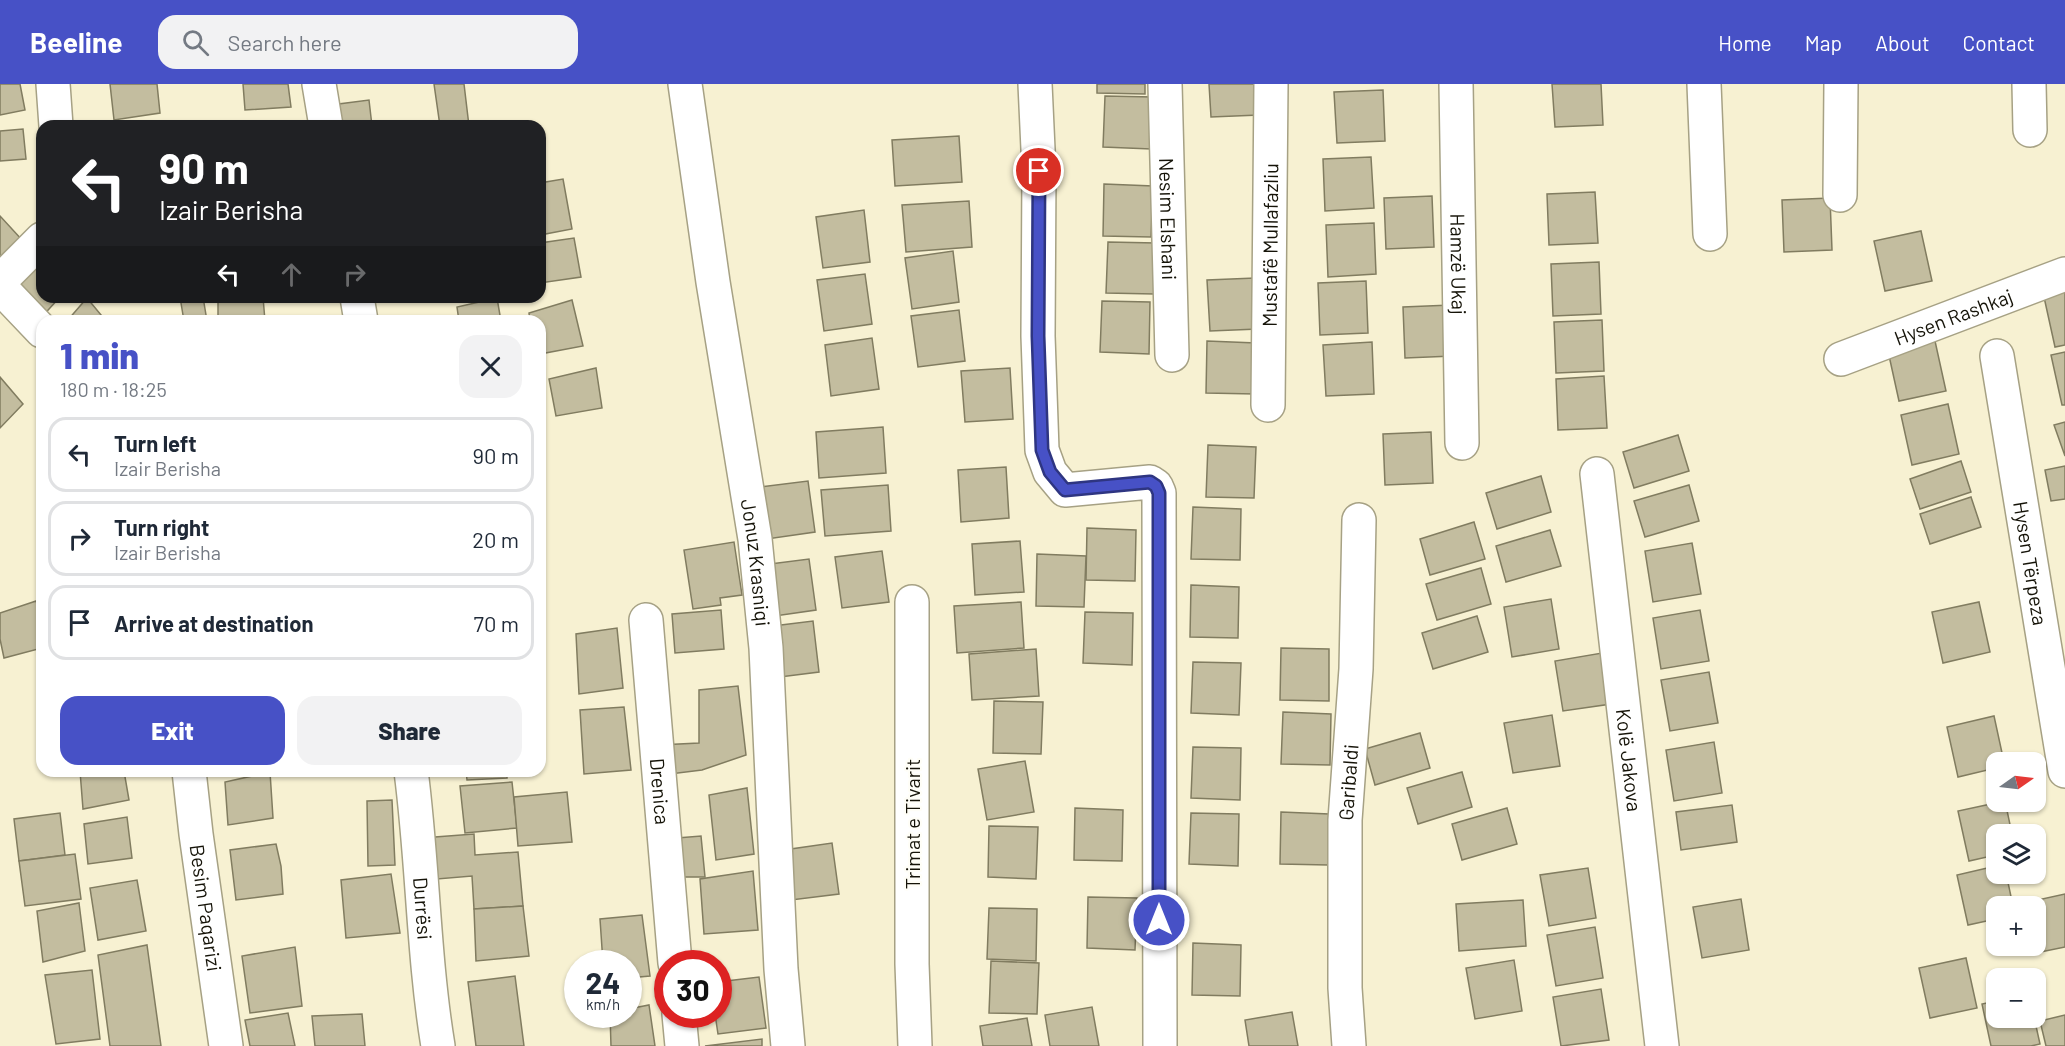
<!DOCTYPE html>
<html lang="en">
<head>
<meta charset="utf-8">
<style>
  body { margin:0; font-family:Barlow,sans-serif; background:#f2f2f3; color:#1f2937; height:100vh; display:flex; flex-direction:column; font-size:22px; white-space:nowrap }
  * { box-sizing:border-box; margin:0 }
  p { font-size:20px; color:#747a83 }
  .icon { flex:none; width:33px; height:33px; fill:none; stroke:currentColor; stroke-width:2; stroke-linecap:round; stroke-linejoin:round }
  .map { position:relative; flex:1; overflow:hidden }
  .sheet { position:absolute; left:36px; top:231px; width:510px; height:462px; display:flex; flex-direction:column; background:#fff; border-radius:18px; box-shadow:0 2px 4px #0004 }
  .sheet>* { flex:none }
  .hud { position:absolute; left:36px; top:36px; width:510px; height:183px; border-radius:18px; box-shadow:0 2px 4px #0004; background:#202124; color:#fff; overflow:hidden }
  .needle { width:39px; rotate:76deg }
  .buttons { position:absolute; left:1986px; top:668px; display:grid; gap:12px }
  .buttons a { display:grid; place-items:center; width:60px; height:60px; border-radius:12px; background:#fff; box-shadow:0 2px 4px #0004; font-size:30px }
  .speed { position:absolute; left:564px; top:866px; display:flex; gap:12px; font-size:30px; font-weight:700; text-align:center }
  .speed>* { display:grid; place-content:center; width:78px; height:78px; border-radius:50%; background:#fff; box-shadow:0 2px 4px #0004; line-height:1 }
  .speed small { font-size:15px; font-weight:400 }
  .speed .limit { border:9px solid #d22; background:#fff; color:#111 }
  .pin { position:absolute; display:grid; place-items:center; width:51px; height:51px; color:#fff; margin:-26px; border:3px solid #fff; border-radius:50%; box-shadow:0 2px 6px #0007 }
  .me { position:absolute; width:66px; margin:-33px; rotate:0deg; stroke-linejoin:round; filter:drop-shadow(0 0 4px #0008) }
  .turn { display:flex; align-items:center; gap:21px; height:126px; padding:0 24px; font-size:27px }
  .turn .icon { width:78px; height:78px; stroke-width:2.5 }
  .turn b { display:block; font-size:42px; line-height:51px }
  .lanes { display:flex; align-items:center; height:57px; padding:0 24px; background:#0003; justify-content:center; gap:30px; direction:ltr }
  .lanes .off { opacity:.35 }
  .round { display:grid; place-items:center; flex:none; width:63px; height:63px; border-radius:18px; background:#f2f2f3 }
  .summary { display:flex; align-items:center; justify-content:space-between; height:102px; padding:0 24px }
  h1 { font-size:36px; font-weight:800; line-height:45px; color:#4751c6 }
  .button { display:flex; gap:12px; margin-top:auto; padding:12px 24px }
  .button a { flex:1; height:69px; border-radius:18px; background:#4751c6; color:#fff; font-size:24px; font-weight:800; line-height:69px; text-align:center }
  .button a+a { background:#f2f2f3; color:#1f2937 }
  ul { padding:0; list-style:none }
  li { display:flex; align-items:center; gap:18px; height:75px; margin:0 12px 9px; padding:0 12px; border:3px solid #e0e1e3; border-radius:18px }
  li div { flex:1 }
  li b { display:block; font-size:22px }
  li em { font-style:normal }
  header { display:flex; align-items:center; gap:36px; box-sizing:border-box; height:84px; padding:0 30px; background:#4751c6; color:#fff }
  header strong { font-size:28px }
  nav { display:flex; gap:33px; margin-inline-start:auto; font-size:21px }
  .search { width:420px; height:54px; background:#f2f2f3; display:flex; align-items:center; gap:15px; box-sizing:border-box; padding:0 21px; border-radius:18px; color:#747a83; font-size:22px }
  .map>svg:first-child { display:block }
</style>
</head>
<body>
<header>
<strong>Beeline</strong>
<div class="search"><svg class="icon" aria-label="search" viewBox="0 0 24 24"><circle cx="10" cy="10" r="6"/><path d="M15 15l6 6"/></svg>Search here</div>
<nav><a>Home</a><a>Map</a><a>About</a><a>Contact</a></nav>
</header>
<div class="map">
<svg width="2065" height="962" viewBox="0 0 2065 962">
  <rect width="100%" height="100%" fill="#f7f1d2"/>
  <g fill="#c3bd9f" stroke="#817c60" stroke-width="1.5">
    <path d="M0 0H20L25 26 0 31Z"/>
    <path d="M110 0H157L160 29 114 36Z"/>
    <path d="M243 0H288L291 23 245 26Z"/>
    <path d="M434 0H464L469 42H440Z"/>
    <path d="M1097 0H1145V10L1097 9Z"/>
    <path d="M1209 0H1257L1259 31 1211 33Z"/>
    <path d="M1552 0H1601L1603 41 1555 43Z"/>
    <path d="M1383 6 1385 57 1337 59 1334 8Z"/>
    <path d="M1105 12 1153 13 1151 65 1103 63Z"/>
    <path d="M369 16 372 42H334L331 21Z"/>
    <path d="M170 38V42H144Z"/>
    <path d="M299 39 300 42H276Z"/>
    <path d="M23 45 26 75 0 77V47Z"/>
    <path d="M959 52 962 98 895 102 892 56Z"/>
    <path d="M1371 73 1374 124 1325 127 1323 75Z"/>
    <path d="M563 95 572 145 540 151V99Z"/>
    <path d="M1104 100 1153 102 1151 153 1103 152Z"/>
    <path d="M1595 108 1598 159 1549 161 1547 110Z"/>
    <path d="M1432 112 1434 163 1386 165 1384 114Z"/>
    <path d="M1830 114 1832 166 1784 168 1782 116Z"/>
    <path d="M969 117 972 163 906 168 902 121Z"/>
    <path d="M864 126 870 178 823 184 816 133Z"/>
    <path d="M0 132 23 157 0 182Z"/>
    <path d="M1374 139 1376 190 1328 193 1326 141Z"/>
    <path d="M1921 147 1932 197 1885 207 1874 157Z"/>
    <path d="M574 154 581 193 540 199V159Z"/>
    <path d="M1108 158 1156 159 1154 210 1106 209Z"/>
    <path d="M953 167 959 218 912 225 905 174Z"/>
    <path d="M42 172V213H60L39 236 6 206Z"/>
    <path d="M1599 178 1601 230 1553 232 1551 180Z"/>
    <path d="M865 190 872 240 824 247 817 196Z"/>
    <path d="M1255 194 1258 245 1210 247 1207 196Z"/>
    <path d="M1366 197 1368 249 1320 251 1318 199Z"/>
    <path d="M2065 208V261L2055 263 2044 213Z"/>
    <path d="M180 213H203L207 237H184Z"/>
    <path d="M218 213H263L265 237H218Z"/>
    <path d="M87 214 106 237H67Z"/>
    <path d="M497 214 501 237H459L457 223Z"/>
    <path d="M572 216 583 262 540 270V237H530L529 229Z"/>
    <path d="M1102 217 1150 218 1149 270 1100 268Z"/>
    <path d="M1451 221 1453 272 1405 274 1403 223Z"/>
    <path d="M959 226 965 277 918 283 911 232Z"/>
    <path d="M1602 236 1604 287 1556 289 1554 238Z"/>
    <path d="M872 254 879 305 831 312 825 261Z"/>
    <path d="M1207 257 1256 259 1255 310 1206 309Z"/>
    <path d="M1935 257 1946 307 1899 317 1888 267Z"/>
    <path d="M1372 258 1374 310 1326 312 1323 261Z"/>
    <path d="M2065 268V321H2062L2051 271Z"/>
    <path d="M596 284 602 324 556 332 549 295Z"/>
    <path d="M1010 284 1013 335 965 338 961 287Z"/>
    <path d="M1604 292 1607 344 1558 346 1556 295Z"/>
    <path d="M0 293 23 320 0 344Z"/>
    <path d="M1948 320 1959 370 1912 381 1901 331Z"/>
    <path d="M2065 338V372L2054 341Z"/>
    <path d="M883 343 886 389 819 394 816 348Z"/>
    <path d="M1431 348 1433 399 1385 401 1383 350Z"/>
    <path d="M1678 351 1689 387 1634 404 1623 368Z"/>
    <path d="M1208 361 1256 363 1254 414 1206 413Z"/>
    <path d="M1961 377 1971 408 1920 425 1910 395Z"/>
    <path d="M2065 382V415L2051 417 2045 386Z"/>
    <path d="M1006 383 1009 434 961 438 958 386Z"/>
    <path d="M1541 392 1551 428 1497 445 1486 409Z"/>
    <path d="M808 397 815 448 767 455 760 403Z"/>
    <path d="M888 401 891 447 825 452 821 406Z"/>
    <path d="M1689 401 1699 437 1645 453 1634 417Z"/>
    <path d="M1971 413 1981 443 1930 460 1920 430Z"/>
    <path d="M1193 423 1241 425 1240 476 1191 475Z"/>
    <path d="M1474 438 1485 475 1430 491 1420 455Z"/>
    <path d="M1087 444 1136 446 1135 497 1086 496Z"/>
    <path d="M1550 446 1561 482 1506 498 1496 462Z"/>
    <path d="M1020 457 1024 508 975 511 972 460Z"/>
    <path d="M734 458 742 511 720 514 721 521 693 525 684 466Z"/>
    <path d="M1692 459 1701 510 1653 518 1645 467Z"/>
    <path d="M882 467 889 518 842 524 835 473Z"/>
    <path d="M1037 470 1086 472 1084 523 1036 522Z"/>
    <path d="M809 475 816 526 768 533 762 481Z"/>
    <path d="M1481 484 1491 520 1437 536 1426 500Z"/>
    <path d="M1191 501 1239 503 1238 554 1190 553Z"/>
    <path d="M1551 515 1559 565 1512 573 1504 523Z"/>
    <path d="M36 517 42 535V564L4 574 0 555V529Z"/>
    <path d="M1021 518 1024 564 957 569 954 522Z"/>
    <path d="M1979 518 1990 568 1943 579 1932 528Z"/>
    <path d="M721 526 724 565 675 569 672 530Z"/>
    <path d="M1700 526 1709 577 1661 585 1653 534Z"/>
    <path d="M1085 528 1133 529 1132 581 1083 579Z"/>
    <path d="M1477 532 1488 568 1433 585 1422 549Z"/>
    <path d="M813 537 819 588 772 594 765 543Z"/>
    <path d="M617 544 623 604 579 610 576 550Z"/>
    <path d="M1281 564 1329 565V617L1280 616Z"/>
    <path d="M1036 565 1039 612 972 616 969 570Z"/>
    <path d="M1602 569 1611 620 1563 627 1555 577Z"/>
    <path d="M1193 578 1241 579 1239 631 1191 629Z"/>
    <path d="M1709 588 1718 639 1670 647 1661 596Z"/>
    <path d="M738 602 746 671 702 686 662 691 659 661 699 659V606Z"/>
    <path d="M994 617 1043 618 1041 670 993 669Z"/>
    <path d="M624 623 631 686 584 690 580 626Z"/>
    <path d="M1283 628 1331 630 1330 681 1281 680Z"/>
    <path d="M1552 631 1560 682 1513 689 1504 639Z"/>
    <path d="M1994 632 2004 678H1996V684L1958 693 1947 643Z"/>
    <path d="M1420 649 1430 684 1375 701 1365 665Z"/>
    <path d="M1714 658 1722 709 1674 717 1666 666Z"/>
    <path d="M1193 663 1241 664 1240 716 1191 714Z"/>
    <path d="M1025 677 1034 728 987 736 978 685Z"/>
    <path d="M80 687H124L129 716 83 725Z"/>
    <path d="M466 687H507V694L467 696Z"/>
    <path d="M270 688 273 734 228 741 225 698Z"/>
    <path d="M1462 688 1472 723 1418 740 1407 704Z"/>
    <path d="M512 698 517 744 465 749 460 702Z"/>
    <path d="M747 704 754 770 716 776 709 711Z"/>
    <path d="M567 708 572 758 518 762 514 713Z"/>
    <path d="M392 716 395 781 368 782 367 717Z"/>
    <path d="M2005 717 2012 750H1996V771L1969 777 1958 727Z"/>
    <path d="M1732 721 1737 758 1681 766 1676 728Z"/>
    <path d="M1075 724 1123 726 1122 777 1074 776Z"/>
    <path d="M1507 724 1517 760 1462 776 1452 740Z"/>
    <path d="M1281 728 1329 730 1328 781 1280 780Z"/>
    <path d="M60 729 65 771 19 777 14 735Z"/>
    <path d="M1191 729 1239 730 1238 782 1189 780Z"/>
    <path d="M127 733 132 774 88 780 84 740Z"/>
    <path d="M989 742 1038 743 1036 795 988 793Z"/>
    <path d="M474 750 475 771 518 768 523 822 474 825 472 792 425 796 422 754Z"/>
    <path d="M701 752 705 793H668L665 755Z"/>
    <path d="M832 759 839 810 791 816 784 766Z"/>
    <path d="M276 760 281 782 283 810 236 816 230 766Z"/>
    <path d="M75 770 81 815 25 822 19 777Z"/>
    <path d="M1996 782V789H2006L2013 822H1996V835L1968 841 1957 791Z"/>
    <path d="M1588 784 1596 834 1549 842 1540 791Z"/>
    <path d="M753 787 758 846 704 850 700 795Z"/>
    <path d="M391 790 400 849 346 854 341 796Z"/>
    <path d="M137 796 146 847 98 856 90 804Z"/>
    <path d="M2065 810V863L2031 870 2029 861H2036V822H2020V820Z"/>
    <path d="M1088 813 1137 814 1135 866 1087 864Z"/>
    <path d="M1741 815 1749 866 1702 874 1693 823Z"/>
    <path d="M1523 816 1526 862 1459 867 1456 820Z"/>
    <path d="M79 819 85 867 43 878 37 827Z"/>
    <path d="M523 822 529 872 476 877 474 825Z"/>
    <path d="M989 824 1037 825 1036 877 987 875Z"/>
    <path d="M642 831 650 892 628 894V879H603L600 835Z"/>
    <path d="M1595 843 1603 894 1556 902 1547 851Z"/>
    <path d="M1193 859 1241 861 1240 912 1192 911Z"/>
    <path d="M147 861 161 962H110L98 871Z"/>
    <path d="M295 863 302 922 250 929 242 872Z"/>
    <path d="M1966 874 1977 924 1930 934 1919 884Z"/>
    <path d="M1514 876 1522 927 1475 935 1466 884Z"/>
    <path d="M991 877 1039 879 1037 930 989 929Z"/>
    <path d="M92 886 100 955 56 960 45 891Z"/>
    <path d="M515 892 524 962H476L468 898Z"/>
    <path d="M759 893 766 944 718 950 715 930H718V898Z"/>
    <path d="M1601 905 1609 956 1561 962 1553 913Z"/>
    <path d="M1996 917V933H2034L2040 960 2031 962H1991L1982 920Z"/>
    <path d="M649 921 655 962H611L610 930H628V925Z"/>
    <path d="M1092 923 1099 962H1050L1045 931Z"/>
    <path d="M1292 928 1298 962H1249L1245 936Z"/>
    <path d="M288 929 295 962H250L245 936Z"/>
    <path d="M362 930 365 962H315L312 932Z"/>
    <path d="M2065 931V962H2046L2040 937Z"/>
    <path d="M1027 934 1032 962H983L980 942Z"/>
    <path d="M762 955V962H705Z"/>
  </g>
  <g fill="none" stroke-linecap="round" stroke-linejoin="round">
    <defs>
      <g id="street">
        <path d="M53 0 56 42"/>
        <path d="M319 0 326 42"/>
        <path id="s1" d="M685 0 713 198 755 455 766 564 781 885 788 962"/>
        <path d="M1035 0 1039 87 1038 252 1042 366 1050 388 1065 406 1150 398 1156 402 1159 409 1160 962"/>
        <path id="s2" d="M1165 0 1172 271"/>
        <path id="s3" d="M1456 0 1462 359"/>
        <path d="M1704 0 1710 150"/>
        <path d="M2029 0 2030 46"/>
        <path d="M1840 111 1841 0"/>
        <path d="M0 197 42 155"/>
        <path d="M0 203 42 247"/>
        <path d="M357 213 361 237"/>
        <path id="s4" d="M1997 272 2065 687"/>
        <path id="s5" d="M1841 275 2065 190"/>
        <path id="s6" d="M1268 321 1271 0"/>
        <path id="s7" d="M1597 390 1662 962"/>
        <path d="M912 518V880L915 962"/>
        <path id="s8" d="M646 536 675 879"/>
        <path id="s9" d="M189 687 196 750 226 962"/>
        <path id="s10" d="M411 687C423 778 423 871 438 962"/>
        <path d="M679 930 682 962"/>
        <path id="s11" d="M1349 962 1345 904V736L1356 585 1359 436"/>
      </g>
    </defs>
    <use href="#street" stroke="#a6a184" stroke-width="36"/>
    <use href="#street" stroke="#fff" stroke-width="33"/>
  </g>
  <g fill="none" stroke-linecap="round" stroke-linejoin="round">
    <defs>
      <path id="route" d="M1039 87 1038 252 1042 366 1050 388 1065 406 1150 398 1156 402 1159 409V836"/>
    </defs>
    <use href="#route" stroke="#2e3581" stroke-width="15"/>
    <use href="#route" stroke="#4751c6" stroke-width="10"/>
  </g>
  <g text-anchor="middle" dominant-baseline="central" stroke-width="4.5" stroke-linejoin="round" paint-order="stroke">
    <g font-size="20" fill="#151308" stroke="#fffef7">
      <text stroke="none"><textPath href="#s2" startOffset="135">Nesim Elshani</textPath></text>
      <text stroke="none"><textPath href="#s6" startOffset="160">Mustafë Mullafazliu</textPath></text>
      <text stroke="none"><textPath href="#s3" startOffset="180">Hamzë Ukaj</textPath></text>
      <text stroke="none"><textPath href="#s5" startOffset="120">Hysen Rashkaj</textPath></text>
      <text stroke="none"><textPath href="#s1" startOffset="484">Jonuz Krasniqi</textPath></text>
      <text stroke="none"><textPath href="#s4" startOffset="210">Hysen Tërpeza</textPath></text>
      <text stroke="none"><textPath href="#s7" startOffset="288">Kolë Jakova</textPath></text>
      <text stroke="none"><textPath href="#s11" startOffset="264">Garibaldi</textPath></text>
      <text stroke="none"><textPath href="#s8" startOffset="172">Drenica</textPath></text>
      <text transform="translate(912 740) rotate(-90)">Trimat e Tivarit</text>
      <text stroke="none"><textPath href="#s9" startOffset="138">Besim Paqarizi</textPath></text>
      <text stroke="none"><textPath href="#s10" startOffset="138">Durrësi</textPath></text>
    </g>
  </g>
</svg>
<div class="buttons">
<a><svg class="needle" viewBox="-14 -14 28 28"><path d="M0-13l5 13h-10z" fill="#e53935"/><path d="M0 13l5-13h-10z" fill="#747a83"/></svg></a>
<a><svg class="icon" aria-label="layers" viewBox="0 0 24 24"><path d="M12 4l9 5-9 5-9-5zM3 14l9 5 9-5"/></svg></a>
<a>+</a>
<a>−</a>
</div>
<div class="speed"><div>24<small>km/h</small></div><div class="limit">30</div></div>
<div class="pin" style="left:1039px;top:87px;background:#d93025"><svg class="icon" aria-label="arrive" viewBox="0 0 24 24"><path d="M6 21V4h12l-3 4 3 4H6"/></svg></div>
<svg class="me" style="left:1159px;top:836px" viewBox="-20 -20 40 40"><circle r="17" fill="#4751c6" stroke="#fff" stroke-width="3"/><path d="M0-11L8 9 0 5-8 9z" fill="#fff"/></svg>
<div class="hud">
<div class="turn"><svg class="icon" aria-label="left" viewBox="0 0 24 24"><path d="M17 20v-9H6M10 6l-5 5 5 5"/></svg><div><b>90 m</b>Izair Berisha</div></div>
<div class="lanes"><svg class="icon" aria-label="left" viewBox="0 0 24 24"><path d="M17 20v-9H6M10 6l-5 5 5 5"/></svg><svg class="icon off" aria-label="ahead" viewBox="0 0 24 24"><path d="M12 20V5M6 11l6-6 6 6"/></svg><svg class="icon off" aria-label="right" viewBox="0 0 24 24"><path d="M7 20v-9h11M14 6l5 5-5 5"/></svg></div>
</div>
<section class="sheet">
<div class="summary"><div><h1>1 min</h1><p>180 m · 18:25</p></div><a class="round"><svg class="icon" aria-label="close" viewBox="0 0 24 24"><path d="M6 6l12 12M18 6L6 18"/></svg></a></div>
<ul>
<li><svg class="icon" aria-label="left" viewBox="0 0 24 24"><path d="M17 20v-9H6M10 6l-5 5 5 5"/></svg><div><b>Turn left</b><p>Izair Berisha</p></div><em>90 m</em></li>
<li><svg class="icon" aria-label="right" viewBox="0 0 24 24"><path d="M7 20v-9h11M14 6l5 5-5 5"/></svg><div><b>Turn right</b><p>Izair Berisha</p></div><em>20 m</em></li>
<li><svg class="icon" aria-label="arrive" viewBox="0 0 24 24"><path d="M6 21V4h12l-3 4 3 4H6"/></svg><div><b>Arrive at destination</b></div><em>70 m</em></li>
</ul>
<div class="button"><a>Exit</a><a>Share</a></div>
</section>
</div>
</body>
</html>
